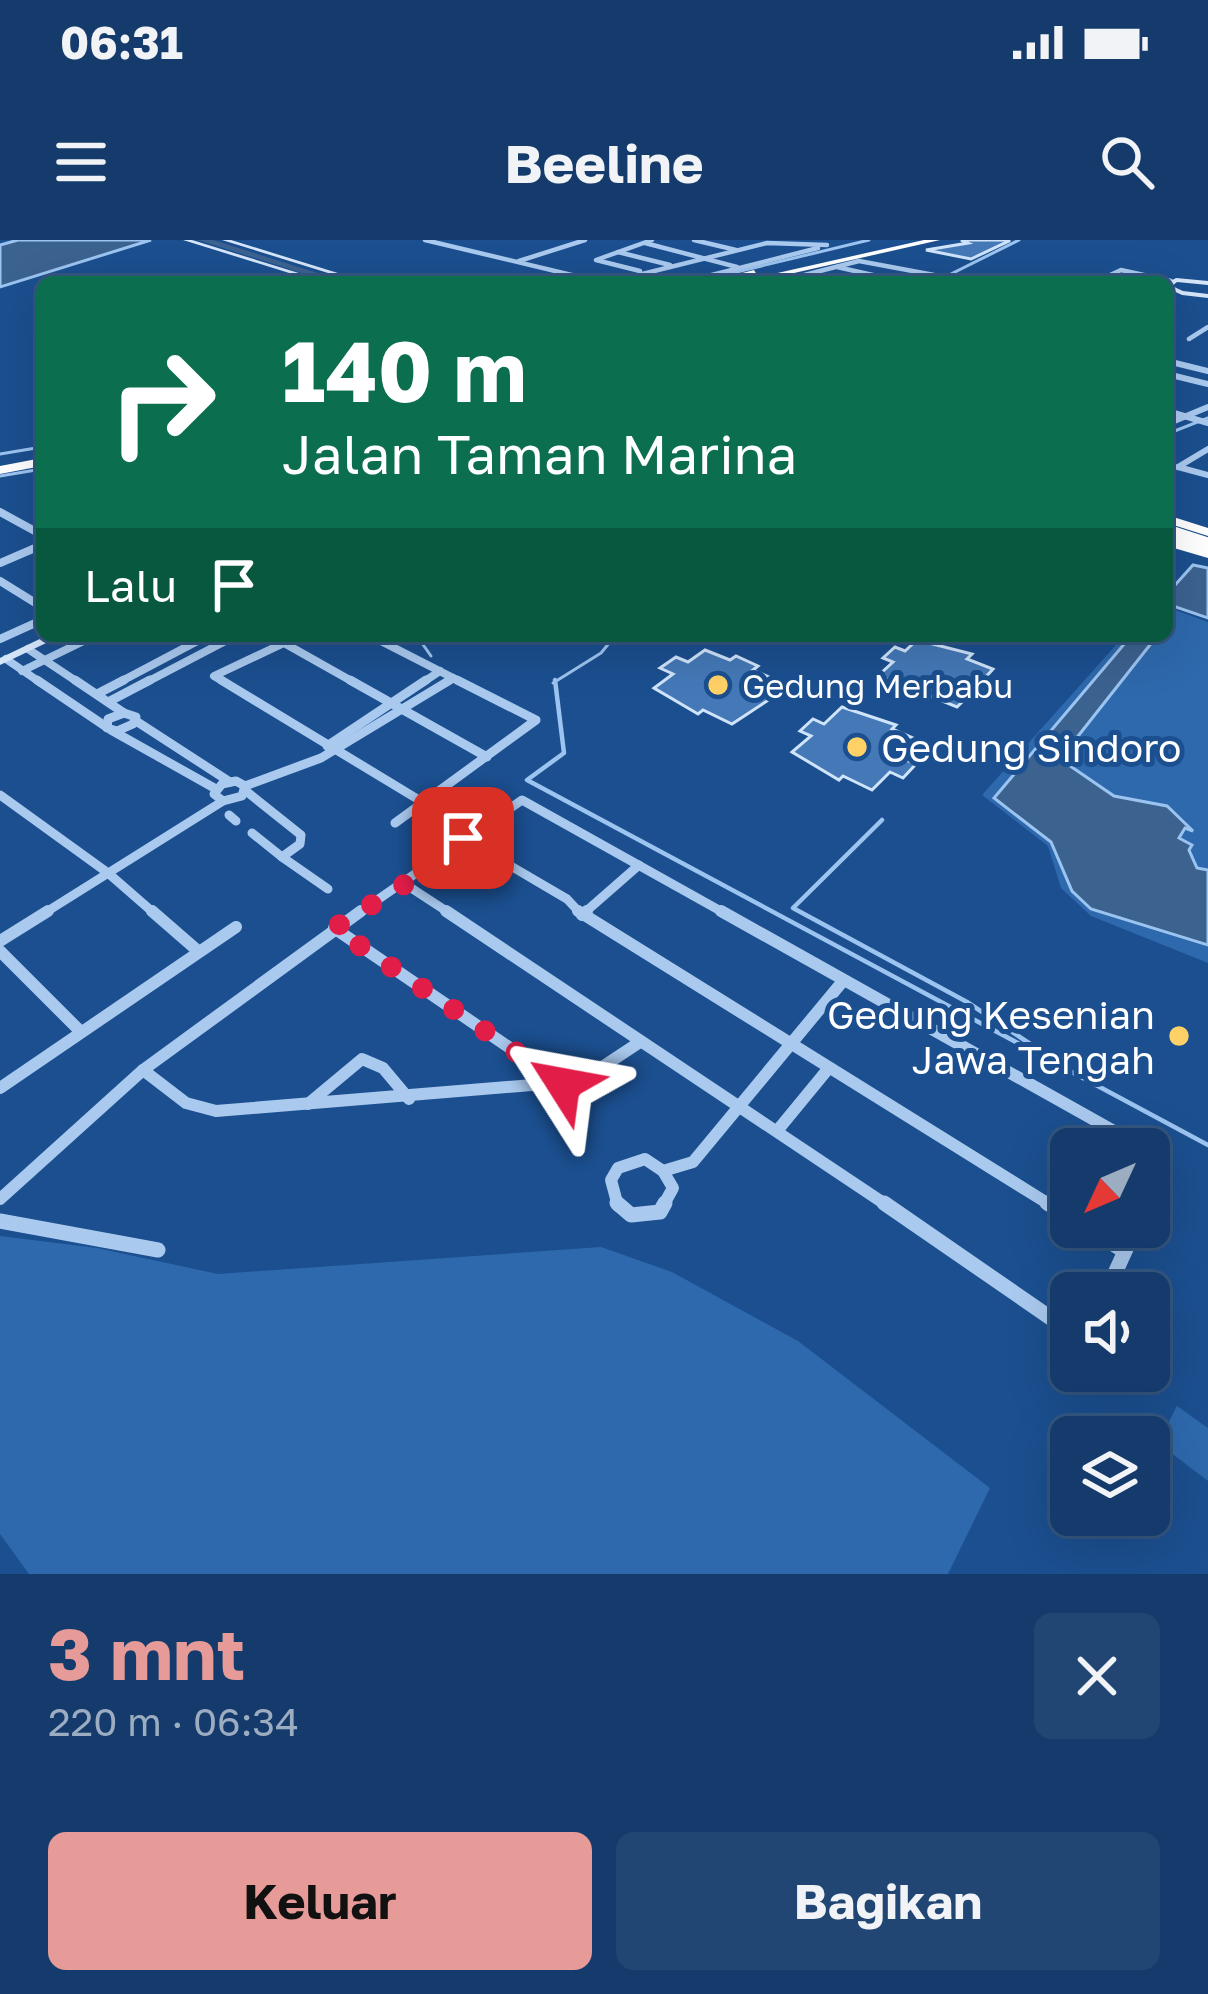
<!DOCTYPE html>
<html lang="id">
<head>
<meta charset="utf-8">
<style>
  body { margin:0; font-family:"Golos Text",sans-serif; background:#214673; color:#f1f3f6; height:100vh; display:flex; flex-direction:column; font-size:45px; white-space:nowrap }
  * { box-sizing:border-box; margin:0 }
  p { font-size:39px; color:#9dadc1 }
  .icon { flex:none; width:66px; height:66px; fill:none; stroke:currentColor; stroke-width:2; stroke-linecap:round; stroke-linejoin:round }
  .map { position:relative; height:1334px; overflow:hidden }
  .details { display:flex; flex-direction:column; background:#143b6b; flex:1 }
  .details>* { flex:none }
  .banner { position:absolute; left:36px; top:36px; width:1137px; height:366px; border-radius:18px; box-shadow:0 12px 48px #0002,0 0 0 3px #33557e; background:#0b6e4f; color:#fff; overflow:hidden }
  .needle { width:78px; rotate:226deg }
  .controls { position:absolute; left:1050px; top:888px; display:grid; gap:24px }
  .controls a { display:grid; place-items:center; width:120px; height:120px; border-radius:18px; background:#143b6b; box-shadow:0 12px 48px #0002,0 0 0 3px #33557e; font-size:60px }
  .pin { position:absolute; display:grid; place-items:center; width:102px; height:102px; color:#fff; margin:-51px; border-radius:24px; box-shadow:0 6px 18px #0006 }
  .me { position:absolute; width:132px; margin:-66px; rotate:304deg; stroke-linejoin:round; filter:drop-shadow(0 0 9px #0008) }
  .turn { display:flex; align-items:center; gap:42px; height:252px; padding:0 48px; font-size:54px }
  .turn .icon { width:156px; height:156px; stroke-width:2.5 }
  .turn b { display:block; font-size:84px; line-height:102px }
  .then { display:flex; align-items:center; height:114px; padding:0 48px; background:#0003; gap:24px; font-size:45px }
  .round { display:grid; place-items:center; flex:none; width:126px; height:126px; border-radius:18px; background:#214673 }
  .summary { display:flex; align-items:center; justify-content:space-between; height:204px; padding:0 48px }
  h1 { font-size:72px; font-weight:700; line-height:90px; color:#e69b98 }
  .primary-button { display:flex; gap:24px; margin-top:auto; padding:24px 48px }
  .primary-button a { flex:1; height:138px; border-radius:18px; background:#e69b98; color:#111; font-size:48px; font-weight:700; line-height:138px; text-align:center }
  .primary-button a+a { background:#214673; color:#f1f3f6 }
  .status { display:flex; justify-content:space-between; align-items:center; height:84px; padding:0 60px; background:#143b6b; direction:ltr }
  .status svg { height:33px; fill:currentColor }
  header { display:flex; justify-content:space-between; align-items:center; height:156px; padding:0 48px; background:#143b6b; font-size:54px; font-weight:700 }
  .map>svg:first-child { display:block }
</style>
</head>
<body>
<div class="status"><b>06:31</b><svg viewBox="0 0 49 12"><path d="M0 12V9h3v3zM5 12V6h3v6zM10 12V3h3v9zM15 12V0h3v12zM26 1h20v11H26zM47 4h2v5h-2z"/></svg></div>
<header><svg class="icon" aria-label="menu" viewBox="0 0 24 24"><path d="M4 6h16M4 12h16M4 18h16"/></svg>Beeline<svg class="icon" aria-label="search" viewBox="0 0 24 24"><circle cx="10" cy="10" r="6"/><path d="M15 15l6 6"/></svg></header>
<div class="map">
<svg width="1208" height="1334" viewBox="0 0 1208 1334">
  <rect width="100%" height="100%" fill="#1b4f8f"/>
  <g fill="#2e69ad">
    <path d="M1167 367 1208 382V723L1091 676 1061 648 1048 606 982 555 1124 396H1167Z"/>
    <path d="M0 996 97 1008 218 1034 601 1007 672 1032 798 1101 990 1248 948 1334H29L0 1294Z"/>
    <path d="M1177 1166 1208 1188V1241L1158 1203Z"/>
  </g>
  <g fill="#3c6290" stroke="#9cc4f0" stroke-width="3">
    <path d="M18 0H151L0 47V5Z"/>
    <path d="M1193 325 1208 328V378L1167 364V354Z"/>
    <path d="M1131 396H1157L1060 519 1114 556 1167 566 1193 591 1185 588 1179 598 1192 605 1189 610 1197 628 1208 630V705L1091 669 1072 651 1051 602 994 558Z"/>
  </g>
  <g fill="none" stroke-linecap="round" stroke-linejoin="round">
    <g stroke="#9cc4f0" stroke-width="3">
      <path d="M695 42 869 0"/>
      <path d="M935 42 1019 0"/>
      <path d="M1167 194 1208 178"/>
      <path d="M0 214 42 207"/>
      <path d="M0 236 42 229"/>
      <path d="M417 396 431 416"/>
      <path d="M553 443 601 413 615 396"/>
    </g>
    <g stroke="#9cc4f0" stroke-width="4.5">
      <path d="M555 440 564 513 527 540 1208 905"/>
      <path d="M882 580 793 668 967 762 1053 819"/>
    </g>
    <path fill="#3c6290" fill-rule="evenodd" d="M198 0H213L346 42H330Z"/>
  </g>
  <g fill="#4478b7" stroke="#cfe3fa" stroke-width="3">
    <path d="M961 0H1009V1L971 19 926 10 968 3Z"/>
    <path d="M917 400 972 414 967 419 993 429 982 441 991 445 980 457 971 453 957 467 930 456 926 460 879 435 893 422 883 418 895 407 905 411Z"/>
    <path d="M705 410 730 420 736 416 758 426 753 430 780 442 764 456 770 459 732 484 703 470 698 474 654 448 673 434 660 428 676 417 688 422Z"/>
    <path d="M842 467 896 485 892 489 920 501 903 519 916 524 903 538 890 532 872 550 843 536 839 540 792 512 811 496 800 491 813 479 824 484Z"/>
  </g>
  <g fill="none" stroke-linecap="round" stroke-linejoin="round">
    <g stroke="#a9c9ee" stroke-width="4.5">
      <path d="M425 0 601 42"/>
      <path d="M694 0 736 10"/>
      <path d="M645 3 737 27"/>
      <path d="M618 12 670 25"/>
      <path d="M519 21 585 0"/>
      <path d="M837 27 904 42"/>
      <path d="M640 31 596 20 652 0"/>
      <path d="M614 41 767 3 827 5"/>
      <path d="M684 42 818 8"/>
      <path d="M777 42 859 21 934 35"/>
      <path d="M837 42 863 35"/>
      <path d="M1095 42 1121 30 1171 41"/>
      <path d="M1189 99 1208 87"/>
    </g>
    <g stroke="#a9c9ee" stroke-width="6">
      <path d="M1167 121 1208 131"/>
      <path d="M1167 134 1208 144"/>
      <path d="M1167 171 1208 183"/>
      <path d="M1167 184 1208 167"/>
      <path d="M1178 227 1208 209"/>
      <path d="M1178 227 1208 235"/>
    </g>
    <g stroke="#a9c9ee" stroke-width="8">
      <path d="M0 272 42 295"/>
      <path d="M0 323 42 305"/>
      <path d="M0 341 42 367"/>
      <path d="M371 396 463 443"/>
      <path d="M0 399 42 380"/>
      <path d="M28 409 79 443"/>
      <path d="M6 419 41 443"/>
      <path d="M22 431 94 396"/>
      <path d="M118 443 207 396"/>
      <path d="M145 443 235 396"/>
      <path d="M226 443 214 436 284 403 355 443"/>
      <path d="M422 443 440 431"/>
      <path d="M445 443 453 438"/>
    </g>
    <g stroke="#a9c9ee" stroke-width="9">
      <path d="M37 440 105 486"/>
      <path d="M75 440 124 473"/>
      <path d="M221 440 424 563"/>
      <path d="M350 440 487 517"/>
      <path d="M99 453 124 440"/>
      <path d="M110 461 150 440"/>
      <path d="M124 473 136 477 133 484 117 491 107 488 108 479Z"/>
      <path d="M136 481 230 542"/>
      <path d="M111 490 216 549"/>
      <path d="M327 506 426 440"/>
      <path d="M236 541 245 546 242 556 223 561 214 554 222 544Z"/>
      <path d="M245 546 321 518 450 440"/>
      <path d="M246 551 301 595 300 604 282 617 328 649"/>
      <path d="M0 555 108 633 155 674"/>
      <path d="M229 575 236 581"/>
      <path d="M395 583 536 480 457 440"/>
      <path d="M252 593 282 617"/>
      <path d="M463 598 567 659 581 674"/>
      <path d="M405 644 451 674"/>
      <path d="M43 674 223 561"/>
      <path d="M357 674 522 560 726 674"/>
      <path d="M583 674 639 625"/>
    </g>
    <g stroke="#a9c9ee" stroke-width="12">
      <path d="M152 671 198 711"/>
      <path d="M446 671 888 966"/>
      <path d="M578 671 1052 966"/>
      <path d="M721 671 1146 909"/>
      <path d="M582 675 587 671"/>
      <path d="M334 688 563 844"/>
      <path d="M0 701 48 671"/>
      <path d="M0 711 81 792"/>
      <path d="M143 830 186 863 216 871 581 841 640 802"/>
      <path d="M0 848 236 687"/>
      <path d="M308 864 362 819 383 828 409 859"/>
      <path d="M777 891 828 829"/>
      <path d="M1149 911 1164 925 1149 960"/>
      <path d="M663 931 673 948 663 966"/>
      <path d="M663 931 693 922 843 741"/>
      <path d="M0 959 143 830 361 671"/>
      <path d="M618 966 611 940 618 928 645 919 663 931"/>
    </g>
    <g stroke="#a9c9ee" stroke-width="15">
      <path d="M617 963 631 975 660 972 665 963"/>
      <path d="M884 963 1071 1092"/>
      <path d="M1047 963 1071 978"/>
      <path d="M0 981 158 1010"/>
      <path d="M1086 987 1124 1011"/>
      <path d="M1106 1053 1136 987"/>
    </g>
    <g fill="#d6e6fa" fill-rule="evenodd">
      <path d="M183 0H192L328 42H318Z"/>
      <path d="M222 0H231L367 42H357Z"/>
      <path d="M1176 38 1208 41V45L1177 42 1172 46 1183 51 1208 54V58L1182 55 1167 48V43Z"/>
      <path d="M46 396H61L0 425V418Z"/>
    </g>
    <g fill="#fff" fill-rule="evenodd">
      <path d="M924 0H940L754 42H737Z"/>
      <path d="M754 30 757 35 713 42 715 40Z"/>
      <path d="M42 218V226L0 234V226Z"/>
      <path d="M1167 275 1208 288V296L1167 283Z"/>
      <path d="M1167 297 1208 309V318L1167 306Z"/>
    </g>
    <path stroke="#fff" stroke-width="15" d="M1167 292 1208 305"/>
  </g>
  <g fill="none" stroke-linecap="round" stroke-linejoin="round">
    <path stroke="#e11d48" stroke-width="21" stroke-dasharray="0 37.8" d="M463 598 405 644 334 688 563 844"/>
  </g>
  <g fill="#ffd166" stroke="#1b4f8f" stroke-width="4.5">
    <circle cx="718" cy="445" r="12"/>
    <circle cx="857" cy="507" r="12"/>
    <circle cx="1179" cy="796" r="12"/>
  </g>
  <g text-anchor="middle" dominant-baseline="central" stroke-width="10" stroke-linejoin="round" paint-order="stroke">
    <g font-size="33" fill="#fff" stroke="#1b4f8f" text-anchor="start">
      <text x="742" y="445">Gedung Merbabu</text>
    </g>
    <g font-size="39" fill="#fff" stroke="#1b4f8f" text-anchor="start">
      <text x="881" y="507">Gedung Sindoro</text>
      <text x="1155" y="774" text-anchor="end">Gedung Kesenian<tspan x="1155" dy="45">Jawa Tengah</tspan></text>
    </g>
  </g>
</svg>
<div class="controls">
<a><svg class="needle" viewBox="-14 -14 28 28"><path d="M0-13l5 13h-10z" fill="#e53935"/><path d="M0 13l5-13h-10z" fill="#9dadc1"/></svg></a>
<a><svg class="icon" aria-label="sound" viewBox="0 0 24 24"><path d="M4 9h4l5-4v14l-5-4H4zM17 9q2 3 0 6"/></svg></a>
<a><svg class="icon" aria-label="layers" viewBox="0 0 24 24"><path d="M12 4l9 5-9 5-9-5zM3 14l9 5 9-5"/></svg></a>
</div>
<div class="pin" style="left:463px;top:598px;background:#d93025"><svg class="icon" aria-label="arrive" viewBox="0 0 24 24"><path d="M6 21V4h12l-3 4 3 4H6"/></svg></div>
<svg class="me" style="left:563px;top:844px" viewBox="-20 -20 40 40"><path d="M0-17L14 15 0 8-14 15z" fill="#e11d48" stroke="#fff" stroke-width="4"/></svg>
<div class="banner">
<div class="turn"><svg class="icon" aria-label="right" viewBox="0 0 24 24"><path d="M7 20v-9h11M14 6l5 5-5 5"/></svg><div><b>140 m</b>Jalan Taman Marina</div></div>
<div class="then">Lalu<svg class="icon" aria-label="arrive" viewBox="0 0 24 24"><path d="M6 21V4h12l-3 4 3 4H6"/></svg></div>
</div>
</div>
<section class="details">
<div class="summary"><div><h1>3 mnt</h1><p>220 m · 06:34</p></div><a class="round"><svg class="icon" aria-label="close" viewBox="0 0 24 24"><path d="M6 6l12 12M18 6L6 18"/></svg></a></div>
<div class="primary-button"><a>Keluar</a><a>Bagikan</a></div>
</section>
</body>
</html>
